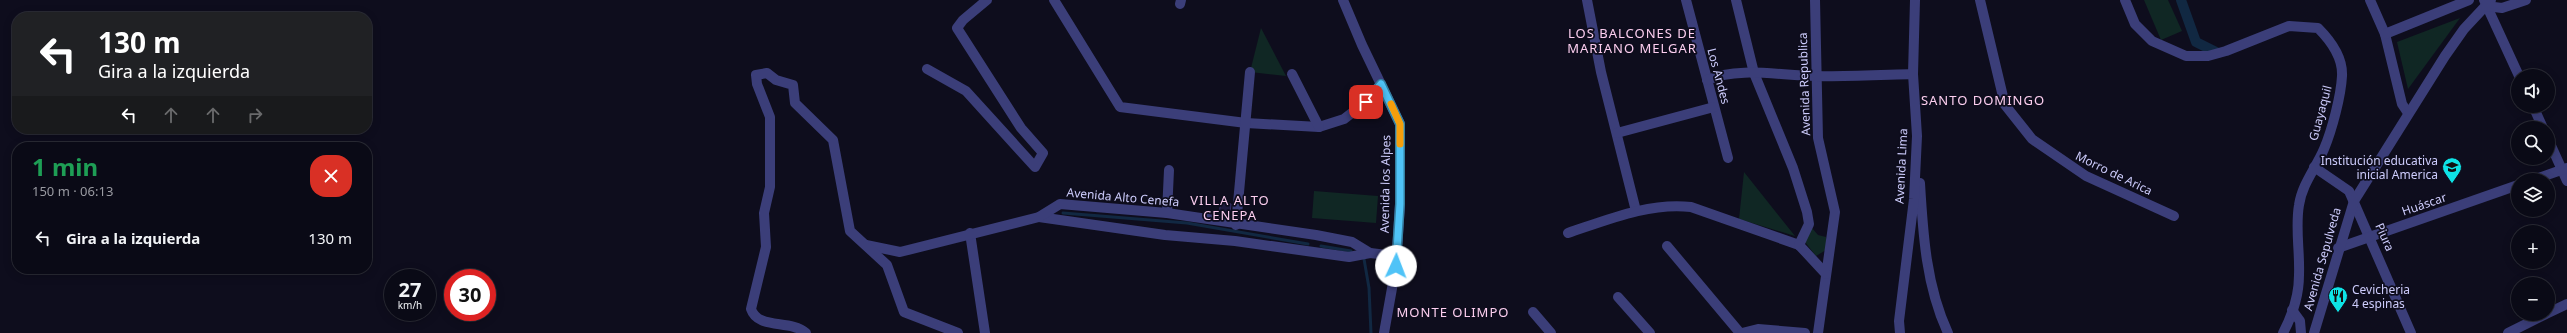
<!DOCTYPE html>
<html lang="es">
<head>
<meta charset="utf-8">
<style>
  body { margin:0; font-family:"Noto Sans",sans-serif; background:#181823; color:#f1f3f6; height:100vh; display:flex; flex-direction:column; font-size:15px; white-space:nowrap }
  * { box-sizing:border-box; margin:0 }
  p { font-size:13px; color:#999aa1 }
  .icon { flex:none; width:22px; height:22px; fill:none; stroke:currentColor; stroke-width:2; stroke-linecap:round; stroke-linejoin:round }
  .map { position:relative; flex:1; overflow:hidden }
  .side { position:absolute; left:12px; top:142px; width:360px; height:132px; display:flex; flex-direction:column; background:#0a0a16; border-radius:16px; box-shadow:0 2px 10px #0003,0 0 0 1px #2a2b35 }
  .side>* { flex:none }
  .top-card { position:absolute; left:12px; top:12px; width:360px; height:122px; border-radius:16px; box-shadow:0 2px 10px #0003,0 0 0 1px #2a2b35; background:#202124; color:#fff; overflow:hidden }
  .fabs { position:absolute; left:2511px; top:69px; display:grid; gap:8px }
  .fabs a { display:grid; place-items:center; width:44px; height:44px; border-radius:50%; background:#0a0a16; box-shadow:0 2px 10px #0003,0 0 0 1px #2a2b35; font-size:20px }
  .speed { position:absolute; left:384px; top:269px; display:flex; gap:8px; font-size:20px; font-weight:700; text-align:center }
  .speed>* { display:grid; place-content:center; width:52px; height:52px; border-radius:50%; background:#0a0a16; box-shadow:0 2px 10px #0003,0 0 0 1px #2a2b35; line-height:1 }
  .speed small { font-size:10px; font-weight:400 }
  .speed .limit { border:6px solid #d22; background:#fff; color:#111 }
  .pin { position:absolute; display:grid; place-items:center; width:34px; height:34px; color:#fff; margin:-17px; border-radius:8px; box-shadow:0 2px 6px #0006 }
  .me { position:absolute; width:44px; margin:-22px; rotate:2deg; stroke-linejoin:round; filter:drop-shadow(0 0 3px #0008) }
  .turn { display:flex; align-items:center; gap:14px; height:84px; padding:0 20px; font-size:18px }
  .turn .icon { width:52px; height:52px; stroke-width:2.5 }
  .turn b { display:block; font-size:28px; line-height:34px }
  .lanes { display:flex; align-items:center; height:38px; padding:0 20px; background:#0003; justify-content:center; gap:20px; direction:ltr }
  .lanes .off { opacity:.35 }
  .round { display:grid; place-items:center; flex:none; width:42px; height:42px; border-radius:16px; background:#181823 }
  .head { display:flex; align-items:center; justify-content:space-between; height:68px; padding:0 20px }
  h1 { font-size:24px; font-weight:700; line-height:30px; color:#1e9e55 }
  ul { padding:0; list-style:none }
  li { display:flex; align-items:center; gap:12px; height:56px; padding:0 20px }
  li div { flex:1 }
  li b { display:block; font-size:15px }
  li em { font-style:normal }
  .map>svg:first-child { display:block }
</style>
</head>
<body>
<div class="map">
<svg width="2567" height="333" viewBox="0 0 2567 333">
  <rect width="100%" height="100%" fill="#0e0d1d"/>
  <g fill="#102724">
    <path d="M2144 0H2168L2182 31 2161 40Z"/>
    <path d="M2460 18 2408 89 2397 42Z"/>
    <path d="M1261 28 1286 76 1250 72Z"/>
    <path d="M1744 172 1795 236 1739 219Z"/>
    <path d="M1314 191 1378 196 1376 223 1312 218Z"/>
    <path d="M1812 228 1818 235 1826 237V250L1816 256 1805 242Z"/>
  </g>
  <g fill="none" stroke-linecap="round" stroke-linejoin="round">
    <g stroke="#112842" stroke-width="3">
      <path d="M1063 213 1187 223 1308 244"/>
      <path d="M1321 246 1351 251"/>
      <path d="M1364 259 1369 288 1371 333"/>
    </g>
    <path stroke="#112842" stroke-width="10" d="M2181 0 2196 42 2218 53"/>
  </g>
  <path fill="#1e1a3d" stroke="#342e67" d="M1221 202 1231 204 1230 213H1219Z"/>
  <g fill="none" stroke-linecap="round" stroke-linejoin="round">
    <g stroke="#3b3e79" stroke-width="10">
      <path d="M1054 0 1120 107 1246 123 1319 127 1344 119 1366 102 1381 84"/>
      <path d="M1343 0 1362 45 1400 124V204L1396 266 1384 333"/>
      <path d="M1587 0 1601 72 1636 211"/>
      <path d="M1686 0 1728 158"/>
      <path d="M1736 0 1754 73 1793 168 1807 212 1809 224 1799 245"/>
      <path d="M1815 0 1818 138 1835 212 1818 333"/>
      <path d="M1980 0 2005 105 2032 139 2086 176 2174 216"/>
      <path d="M2125 0 2135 24 2152 41 2186 56H2208L2226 51 2289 26 2318 28C2330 40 2343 57 2342 76 2341 96 2332 130 2324 149 2316 168 2302 184 2299 205 2295 228 2300 251 2299 275 2299 294 2292 316 2283 333"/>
      <path d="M2370 0 2385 34 2402 104 2408 113"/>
      <path d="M2484 0 2519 76"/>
      <path d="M1180 4 1181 0"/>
      <path d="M2385 34 2469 0"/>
      <path d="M927 69 966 91 1035 167 1043 153 1021 128 957 28 963 20 987 0"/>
      <path d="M1292 74 1319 127"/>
      <path d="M1707 80C1740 66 1781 76 1816 76 1848 77 1881 75 1913 74"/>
      <path d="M2533 106 2543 128"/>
      <path d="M1617 133 1714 107"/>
      <path d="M2548 139 2567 181"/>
      <path d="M2314 167 2349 191 2411 333"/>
      <path d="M2533 180 2567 168"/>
      <path d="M1920 183C1923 234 1926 286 1948 333"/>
      <path d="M1167 213 1169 170"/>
      <path d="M1039 217 1165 235 1235 241 1349 257 1370 253"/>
      <path d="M1236 225 1250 72"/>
      <path d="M970 233 985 333"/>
      <path d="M1568 233C1607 220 1650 202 1691 207L1799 245"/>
      <path d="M866 245 900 252 1039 217 1060 204 1167 213 1316 235 1352 242 1370 253 1396 256"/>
      <path d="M1799 245 1826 274"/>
      <path d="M1667 246 1740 333"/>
      <path d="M2338 248 2518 185"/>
      <path d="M1618 297 1650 333"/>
      <path d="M2292 310 2300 321 2301 333"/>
      <path d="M1533 312 1551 333"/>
      <path d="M2548 313 2567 304"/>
      <path d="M806 333C790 319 758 330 751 309L766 247 764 213 770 187V117L757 84 756 75 767 73 776 80 793 85 795 103 833 140 850 231 887 265 904 312 958 333"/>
      <path d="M1742 333 1758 329 1805 333"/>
      <path d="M1900 333 1899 321 1914 199 1917 136 1913 74 1915 0"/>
      <path d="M2508 333 2546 314"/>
    </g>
    <g stroke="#3b3e79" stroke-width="10">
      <path d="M2486 6 2502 8 2526 0"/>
      <path d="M2314 333 2354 201 2445 56 2464 29 2491 0"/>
    </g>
  </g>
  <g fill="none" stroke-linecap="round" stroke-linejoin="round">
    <defs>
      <path id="route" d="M1366 102 1381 84 1400 124V204L1396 266"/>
    </defs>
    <use href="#route" stroke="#337fa1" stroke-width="10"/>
    <use href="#route" stroke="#4fc3f7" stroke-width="7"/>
    <path stroke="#f59e0b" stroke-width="7" d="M1391 104 1400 124V144"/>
  </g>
  <defs>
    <symbol id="school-pin" viewBox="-11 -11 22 30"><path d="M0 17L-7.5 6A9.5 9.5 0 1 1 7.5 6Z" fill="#0ee3e6" stroke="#0e0d1d"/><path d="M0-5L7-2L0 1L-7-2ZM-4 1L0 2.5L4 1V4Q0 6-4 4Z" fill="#111"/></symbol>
    <symbol id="restaurant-pin" viewBox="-11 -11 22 30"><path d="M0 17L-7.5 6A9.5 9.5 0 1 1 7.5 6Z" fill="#0ee3e6" stroke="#0e0d1d"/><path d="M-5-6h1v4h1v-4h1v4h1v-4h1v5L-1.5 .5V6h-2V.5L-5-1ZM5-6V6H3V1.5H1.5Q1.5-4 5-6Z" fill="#111"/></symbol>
  </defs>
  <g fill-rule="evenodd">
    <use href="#school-pin" x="2441" y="156" width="22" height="30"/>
    <use href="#restaurant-pin" x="2327" y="285" width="22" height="30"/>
  </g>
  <g text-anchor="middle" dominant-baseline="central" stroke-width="3.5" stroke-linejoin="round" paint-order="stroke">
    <g font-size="12" fill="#cdccfc" stroke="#0e0d1d">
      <text transform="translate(1719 76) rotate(75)">Los Andes</text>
      <text transform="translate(1804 84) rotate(-92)">Avenida Republica</text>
      <text transform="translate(2320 113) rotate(-75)">Guayaquil</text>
      <text transform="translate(1901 166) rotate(-87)">Avenida Lima</text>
      <text transform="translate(2114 173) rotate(26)">Morro de Arica</text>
      <text transform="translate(1385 184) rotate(-89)">Avenida los Alpes</text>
      <text transform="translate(1123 197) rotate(5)">Avenida Alto Cenefa</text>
      <text transform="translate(2424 204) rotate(-19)">Huáscar</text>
      <text transform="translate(2385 237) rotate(66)">Piura</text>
      <text transform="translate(2322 259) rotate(-74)">Avenida Sepulveda</text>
    </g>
    <g font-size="12" fill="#cdccfc" stroke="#0e0d1d" text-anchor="end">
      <text x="2438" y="160">Institución educativa<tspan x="2438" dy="14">inicial America</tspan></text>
      <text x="2352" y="289" text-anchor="start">Cevicheria<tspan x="2352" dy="14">4 espinas</tspan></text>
    </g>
    <g font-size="13" letter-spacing="1" fill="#fcceef" stroke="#0e0d1d">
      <text x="1632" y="33">LOS BALCONES DE<tspan x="1632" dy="15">MARIANO MELGAR</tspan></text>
      <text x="1983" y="100">SANTO DOMINGO</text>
      <text x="1230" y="200">VILLA ALTO<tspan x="1230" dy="15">CENEPA</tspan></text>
      <text x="1453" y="312">MONTE OLIMPO</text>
    </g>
  </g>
</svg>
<div class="fabs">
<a><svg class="icon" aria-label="sound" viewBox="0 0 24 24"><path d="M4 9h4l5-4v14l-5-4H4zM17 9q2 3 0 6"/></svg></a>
<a><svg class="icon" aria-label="search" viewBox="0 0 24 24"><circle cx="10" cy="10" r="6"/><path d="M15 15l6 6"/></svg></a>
<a><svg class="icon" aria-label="layers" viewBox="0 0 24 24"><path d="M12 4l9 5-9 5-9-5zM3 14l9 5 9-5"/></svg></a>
<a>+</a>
<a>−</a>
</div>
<div class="speed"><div>27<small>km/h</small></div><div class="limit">30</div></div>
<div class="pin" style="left:1366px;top:102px;background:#d93025"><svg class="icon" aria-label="arrive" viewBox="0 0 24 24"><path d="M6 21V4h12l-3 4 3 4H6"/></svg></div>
<svg class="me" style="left:1396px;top:266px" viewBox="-20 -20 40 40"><circle r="19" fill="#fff"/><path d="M0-13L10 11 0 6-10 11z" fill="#4fc3f7"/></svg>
<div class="top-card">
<div class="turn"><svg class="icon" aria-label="left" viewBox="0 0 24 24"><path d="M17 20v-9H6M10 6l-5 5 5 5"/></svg><div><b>130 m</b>Gira a la izquierda</div></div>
<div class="lanes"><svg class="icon" aria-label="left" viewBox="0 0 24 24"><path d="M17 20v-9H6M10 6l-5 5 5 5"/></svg><svg class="icon off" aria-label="ahead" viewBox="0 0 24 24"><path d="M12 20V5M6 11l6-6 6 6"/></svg><svg class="icon off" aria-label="ahead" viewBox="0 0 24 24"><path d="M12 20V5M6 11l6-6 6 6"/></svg><svg class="icon off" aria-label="right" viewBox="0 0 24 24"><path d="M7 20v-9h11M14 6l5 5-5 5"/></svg></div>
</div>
<section class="side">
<div class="head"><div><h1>1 min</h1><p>150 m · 06:13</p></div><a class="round" style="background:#d93025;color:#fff"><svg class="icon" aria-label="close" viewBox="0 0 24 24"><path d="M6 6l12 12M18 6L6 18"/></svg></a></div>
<ul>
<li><svg class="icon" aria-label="left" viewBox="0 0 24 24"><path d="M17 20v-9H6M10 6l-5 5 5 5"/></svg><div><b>Gira a la izquierda</b></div><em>130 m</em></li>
</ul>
</section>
</div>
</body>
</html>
